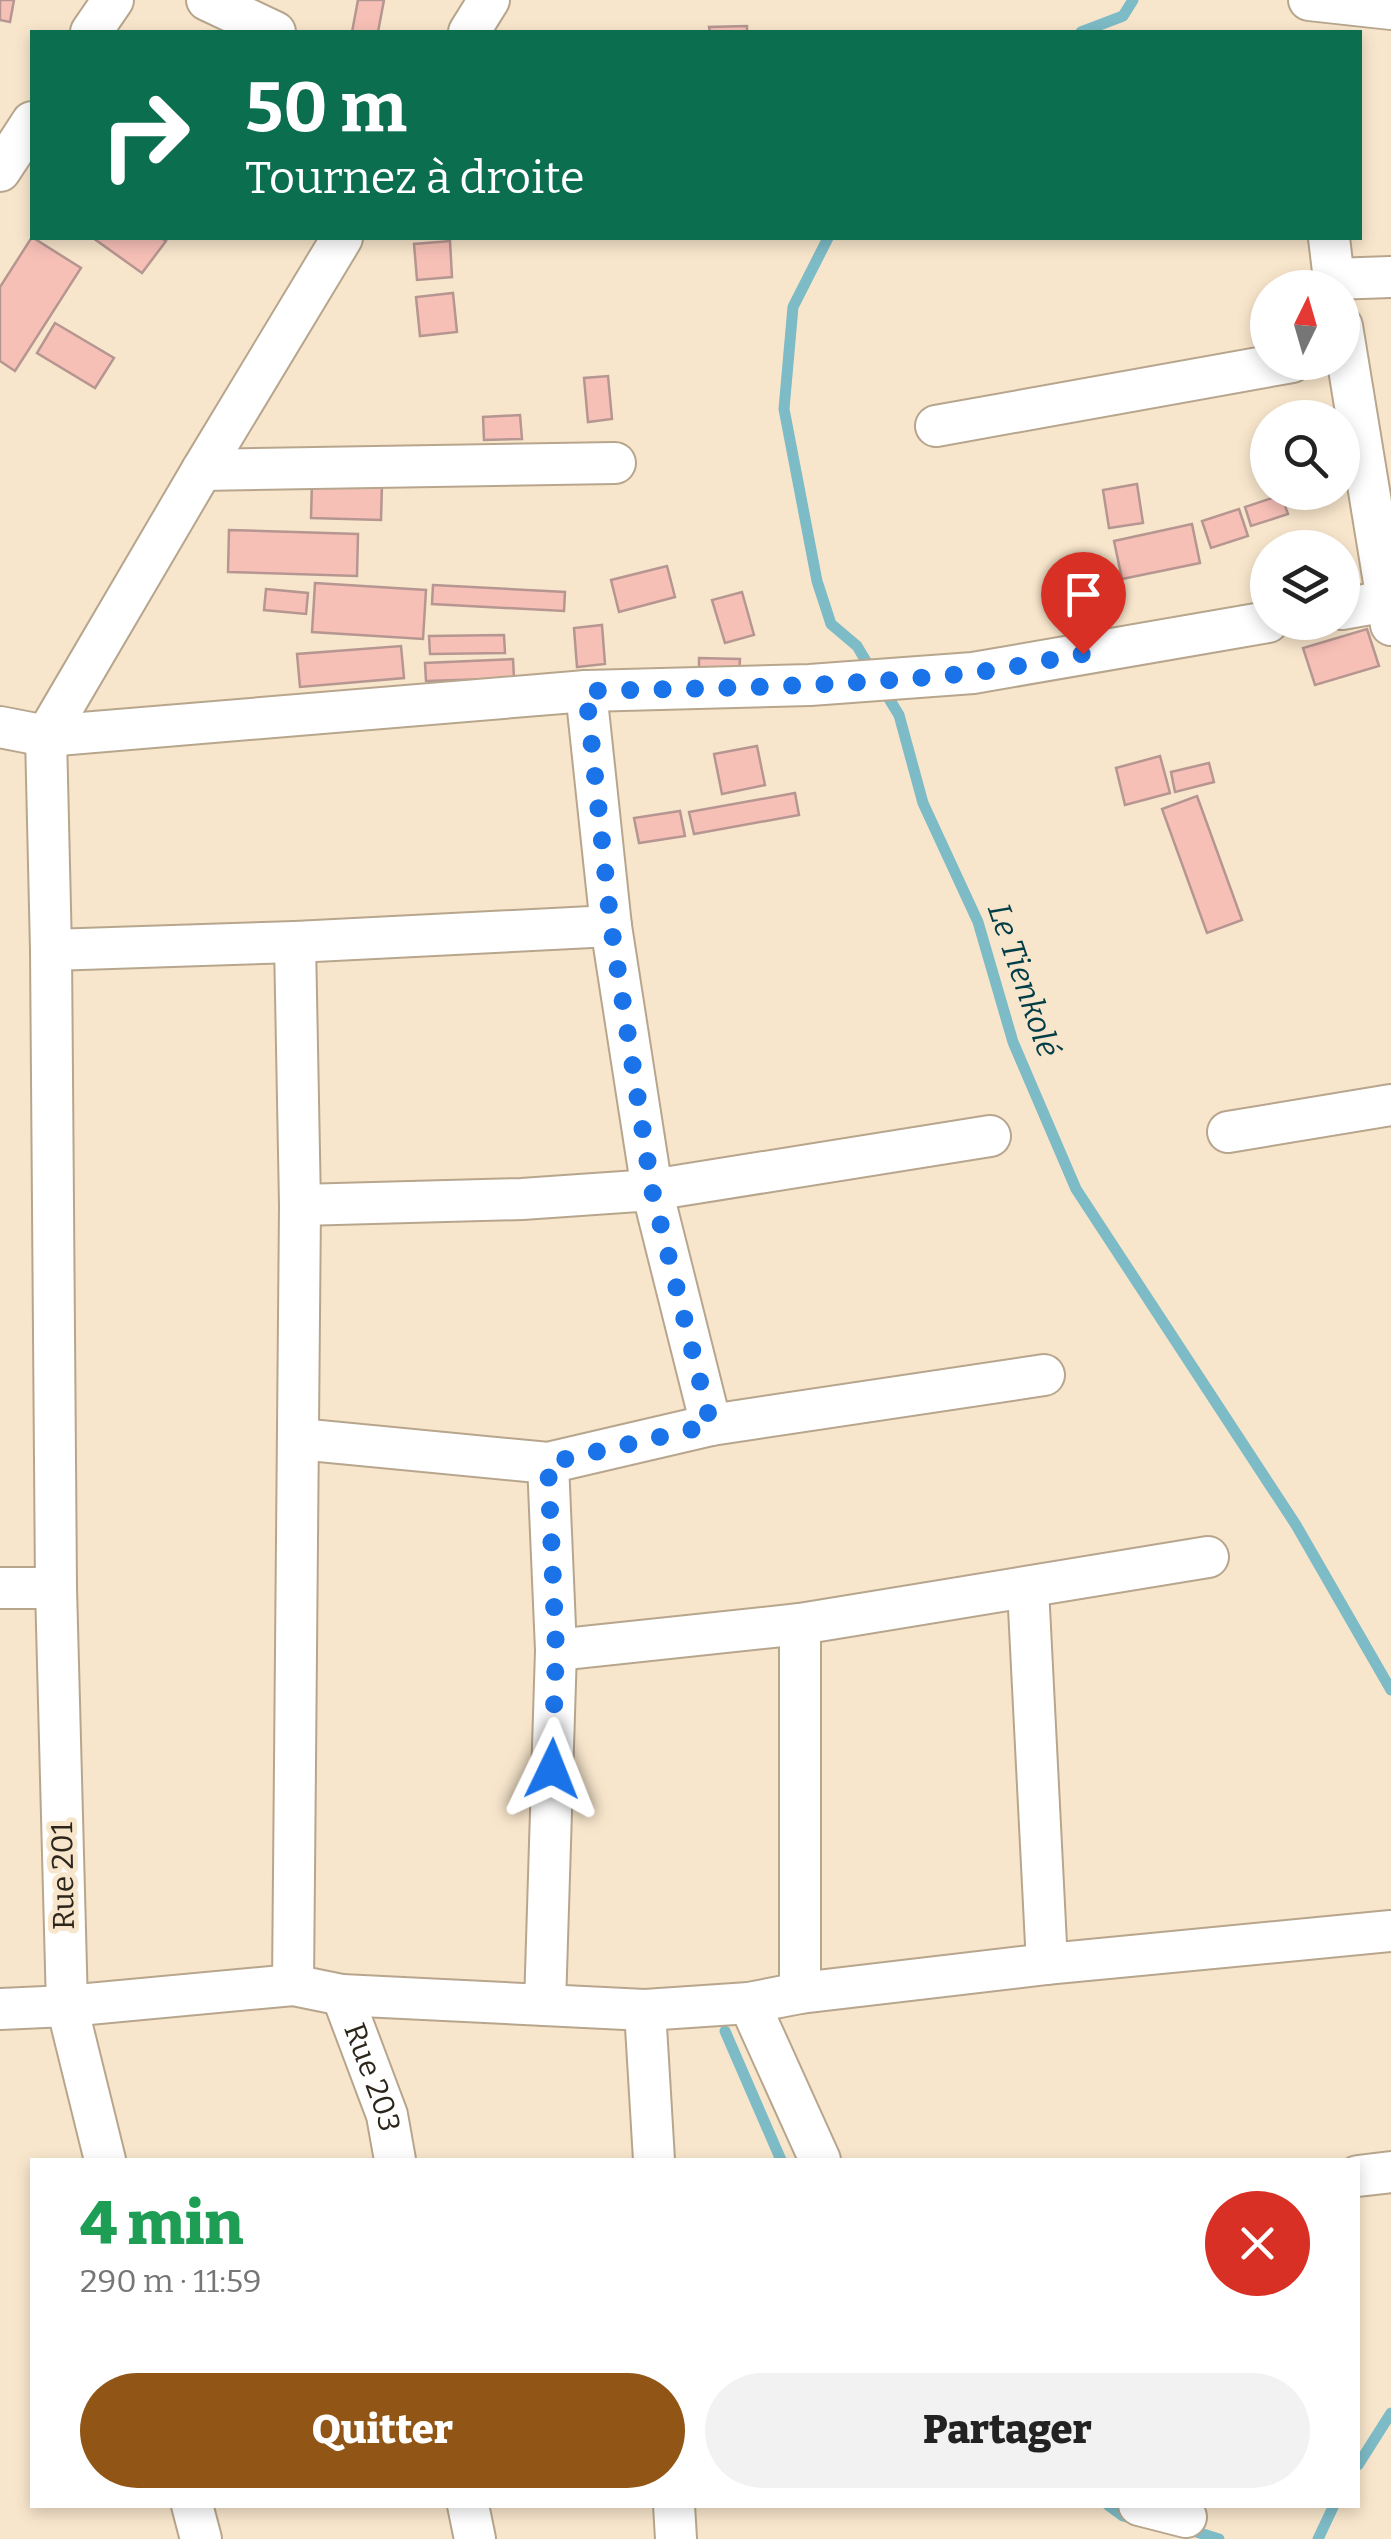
<!DOCTYPE html>
<html lang="fr">
<head>
<meta charset="utf-8">
<style>
  body { margin:0; font-family:Bitter,serif; background:#f2f2f2; color:#222; height:100vh; display:flex; flex-direction:column; font-size:38px; white-space:nowrap }
  * { box-sizing:border-box; margin:0 }
  p { font-size:32px; color:#767676 }
  .icon { flex:none; width:55px; height:55px; fill:none; stroke:currentColor; stroke-width:2; stroke-linecap:round; stroke-linejoin:round }
  .map { position:relative; flex:1; overflow:hidden }
  .side { position:absolute; left:30px; top:2158px; width:1330px; height:350px; display:flex; flex-direction:column; background:#fff; border-radius:0px; box-shadow:0 5px 15px #0003 }
  .side>* { flex:none }
  .top-card { position:absolute; left:30px; top:30px; width:1332px; height:210px; border-radius:0px; box-shadow:0 5px 15px #0003; background:#0b6e4f; color:#fff; overflow:hidden }
  .needle { width:65px; rotate:5deg }
  .buttons { position:absolute; left:1250px; top:270px; display:grid; gap:20px }
  .buttons a { display:grid; place-items:center; width:110px; height:110px; border-radius:50%; background:#fff; box-shadow:0 5px 15px #0003; font-size:50px }
  .pin { position:absolute; display:grid; place-items:center; width:85px; height:85px; color:#fff; margin:-102px -42px; border-radius:50% 50% 50% 0; rotate:-45deg; box-shadow:0 0 10px #0007 }
  .pin .icon { rotate:45deg }
  .me { position:absolute; width:110px; margin:-55px; rotate:2deg; stroke-linejoin:round; filter:drop-shadow(0 0 8px #0008) }
  .turn { display:flex; align-items:center; gap:35px; height:210px; padding:0 50px; font-size:45px }
  .turn .icon { width:130px; height:130px; stroke-width:2.5 }
  .turn b { display:block; font-size:70px; line-height:85px }
  .round { display:grid; place-items:center; flex:none; width:105px; height:105px; border-radius:52px; background:#f2f2f2 }
  .overview { display:flex; align-items:center; justify-content:space-between; height:170px; padding:0 50px }
  h1 { font-size:60px; font-weight:800; line-height:75px; color:#1e9e55 }
  .cta { display:flex; gap:20px; margin-top:auto; padding:20px 50px }
  .cta a { flex:1; height:115px; border-radius:60px; background:#915615; color:#fff; font-size:40px; font-weight:800; line-height:115px; text-align:center }
  .cta a+a { background:#f2f2f2; color:#222 }
  .map>svg:first-child { display:block }
</style>
</head>
<body>
<div class="map">
<svg width="1391" height="2539" viewBox="0 0 1391 2539">
  <rect width="100%" height="100%" fill="#f8e6cc"/>
  <g fill="none" stroke-linecap="round" stroke-linejoin="round">
    <g stroke="#7dbbc6" stroke-width="11">
      <path d="M1081 32 1123 16 1133 0"/>
      <path d="M828 238 793 307 784 409 817 581 831 624 857 646 873 673"/>
      <path d="M883 689 899 715 923 803 978 922 1013 1042 1076 1189 1296 1525 1391 1690"/>
      <path d="M725 2031 781 2160"/>
      <path d="M1358 2465 1391 2413"/>
      <path d="M1108 2505 1123 2516 1135 2519"/>
      <path d="M1187 2529 1219 2539"/>
      <path d="M1318 2539 1334 2505"/>
    </g>
  </g>
  <g fill="#f7c0b7" stroke="#b69691" stroke-width="2.5">
    <path d="M0 0H14L10 22 0 20Z"/>
    <path d="M358 0H384L378 32H352Z"/>
    <path d="M747 26V32H710L709 27Z"/>
    <path d="M32 237 81 268 15 371 0 361V287Z"/>
    <path d="M93 238H161L166 241 142 273Z"/>
    <path d="M450 241 452 277 417 280 414 244Z"/>
    <path d="M453 293 457 332 420 336 416 297Z"/>
    <path d="M55 323 114 358 95 388 37 353Z"/>
    <path d="M608 376 612 419 588 422 584 378Z"/>
    <path d="M520 415 522 439 484 440 483 417Z"/>
    <path d="M312 482 382 484 381 520 311 518Z"/>
    <path d="M1137 484 1143 523 1109 528 1103 490Z"/>
    <path d="M1281 495 1288 514 1251 526 1245 507Z"/>
    <path d="M1239 509 1248 536 1211 548 1202 521Z"/>
    <path d="M1192 524 1200 563 1122 579 1114 541Z"/>
    <path d="M229 530 358 534 357 576 228 572Z"/>
    <path d="M667 566 675 597 619 612 611 580Z"/>
    <path d="M315 583 426 590 423 639 312 632Z"/>
    <path d="M433 585 565 592 564 611 432 604Z"/>
    <path d="M266 589 308 593 306 614 264 610Z"/>
    <path d="M742 592 754 635 725 643 712 600Z"/>
    <path d="M602 625 605 664 577 667 574 628Z"/>
    <path d="M1367 629 1379 666 1315 685 1303 648Z"/>
    <path d="M504 635 505 653 430 654 429 636Z"/>
    <path d="M401 646 404 678 300 687 297 654Z"/>
    <path d="M699 658 740 659 739 674 699 672Z"/>
    <path d="M513 659 514 678 426 681 425 663Z"/>
    <path d="M757 746 765 785 722 794 714 754Z"/>
    <path d="M1160 756 1170 793 1125 805 1116 768Z"/>
    <path d="M1209 763 1214 782 1175 792 1171 772Z"/>
    <path d="M795 793 799 815 694 834 689 812Z"/>
    <path d="M1197 796 1242 920 1207 933 1162 809Z"/>
    <path d="M680 811 685 836 639 843 634 818Z"/>
  </g>
  <g fill="none" stroke-linecap="round" stroke-linejoin="round">
    <defs>
      <g id="minor">
        <path d="M207 0 275 32"/>
        <path d="M1309 0 1391 9"/>
        <path d="M91 32 113 0"/>
        <path d="M469 32 489 0"/>
        <path d="M0 171 32 122"/>
        <path d="M1329 238 1335 288"/>
        <path d="M1333 279 1391 277"/>
        <path d="M1342 326 1391 625"/>
        <path d="M936 426 1292 362"/>
        <path d="M202 470 615 463"/>
        <path d="M1342 609 1387 601"/>
        <path d="M586 691 611 926 652 1190 711 1425"/>
        <path d="M0 727 46 736 586 691 810 685 973 673 1268 622"/>
        <path d="M51 950 295 942 611 926"/>
        <path d="M1228 1132 1391 1105"/>
        <path d="M300 1205 522 1199 652 1190 990 1136"/>
        <path d="M299 1439 548 1463 711 1425 1044 1375"/>
        <path d="M0 1588H56"/>
        <path d="M1028 1588 1047 1964"/>
        <path d="M800 1624V1993"/>
        <path d="M556 1650 800 1624 1208 1557"/>
        <path d="M293 1985 300 1205 295 942"/>
        <path id="s1" d="M342 1995 387 2115 395 2160"/>
        <path d="M749 2003 820 2160"/>
        <path d="M545 2005 556 1650 548 1463"/>
        <path d="M0 2009 67 2006 293 1985 342 1995 645 2010 749 2003 800 1993 1047 1964 1391 1931"/>
        <path d="M645 2010 654 2160"/>
        <path d="M105 2160 67 2006 56 1588 51 950 46 736 202 470 342 238"/>
        <path d="M1358 2176 1391 2172"/>
        <path d="M192 2505 201 2539"/>
        <path d="M468 2505 475 2539"/>
        <path d="M674 2505 676 2539"/>
        <path d="M1139 2505 1186 2517"/>
      </g>
    </defs>
    <use href="#minor" stroke="#b7a68d" stroke-width="44"/>
    <use href="#minor" stroke="#fff" stroke-width="40"/>
  </g>
  <g fill="none" stroke-linecap="round" stroke-linejoin="round">
    <path stroke="#1a73e8" stroke-width="18" stroke-dasharray="0 32.4" d="M552 1769 556 1650 548 1463 711 1425 652 1190 611 926 586 691C714 688 842 687 970 673 1008 669 1046 660 1083 654"/>
  </g>
  <g text-anchor="middle" dominant-baseline="central" stroke-width="10" stroke-linejoin="round" paint-order="stroke">
    <g font-size="30" fill="#2c251b" stroke="#f8e6cc">
      <text transform="translate(63 1876) rotate(-91)">Rue 201</text>
      <text stroke="none"><textPath href="#s1" startOffset="88">Rue 203</textPath></text>
    </g>
    <g font-size="32" font-style="italic" fill="#003d46" stroke="#f8e6cc">
      <text transform="translate(1024 980) rotate(71)">Le Tienkolé</text>
    </g>
  </g>
</svg>
<div class="buttons">
<a><svg class="needle" viewBox="-14 -14 28 28"><path d="M0-13l5 13h-10z" fill="#e53935"/><path d="M0 13l5-13h-10z" fill="#767676"/></svg></a>
<a><svg class="icon" aria-label="search" viewBox="0 0 24 24"><circle cx="10" cy="10" r="6"/><path d="M15 15l6 6"/></svg></a>
<a><svg class="icon" aria-label="layers" viewBox="0 0 24 24"><path d="M12 4l9 5-9 5-9-5zM3 14l9 5 9-5"/></svg></a>
</div>
<div class="pin" style="left:1083px;top:654px;background:#d93025"><svg class="icon" aria-label="arrive" viewBox="0 0 24 24"><path d="M6 21V4h12l-3 4 3 4H6"/></svg></div>
<svg class="me" style="left:552px;top:1769px" viewBox="-20 -20 40 40"><path d="M0-17L14 15 0 8-14 15z" fill="#1a73e8" stroke="#fff" stroke-width="4"/></svg>
<div class="top-card">
<div class="turn"><svg class="icon" aria-label="right" viewBox="0 0 24 24"><path d="M7 20v-9h11M14 6l5 5-5 5"/></svg><div><b>50 m</b>Tournez à droite</div></div>
</div>
<section class="side">
<div class="overview"><div><h1>4 min</h1><p>290 m · 11:59</p></div><a class="round" style="background:#d93025;color:#fff"><svg class="icon" aria-label="close" viewBox="0 0 24 24"><path d="M6 6l12 12M18 6L6 18"/></svg></a></div>
<div class="cta"><a>Quitter</a><a>Partager</a></div>
</section>
</div>
</body>
</html>
